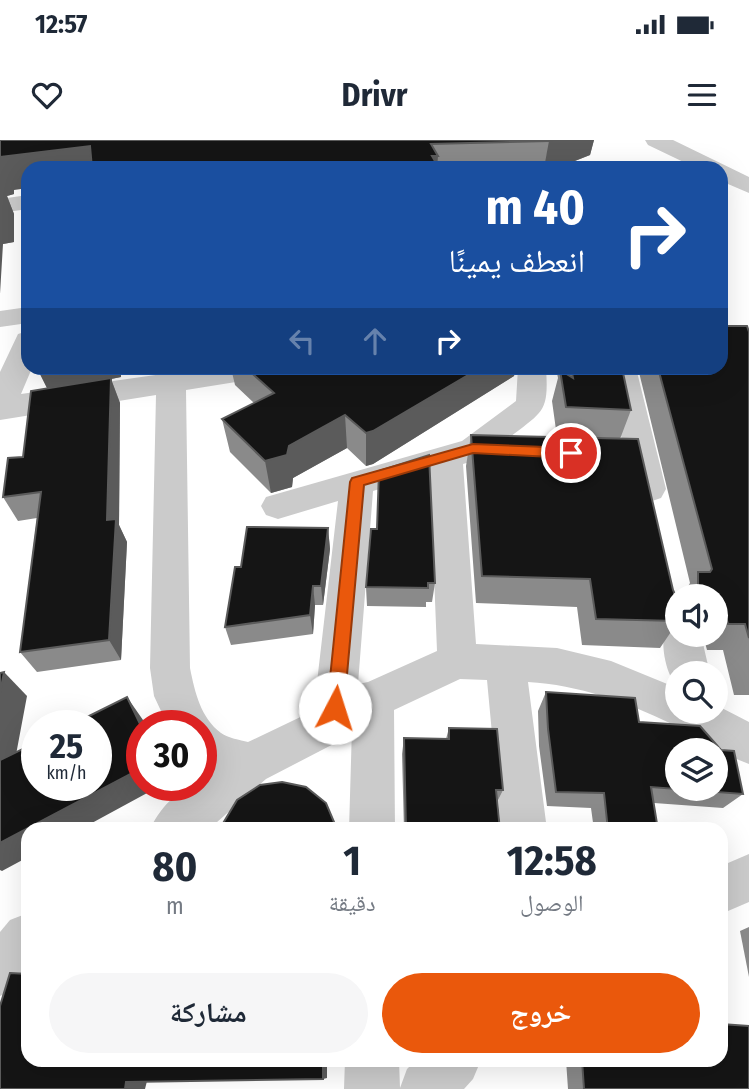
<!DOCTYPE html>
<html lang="ar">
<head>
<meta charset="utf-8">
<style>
  body { margin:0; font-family:"Fira Sans Condensed","Noto Naskh Arabic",sans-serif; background:#f6f6f7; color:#1f2937; direction:rtl; height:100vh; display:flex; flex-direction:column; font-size:26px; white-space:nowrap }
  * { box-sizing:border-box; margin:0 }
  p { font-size:23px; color:#747a83 }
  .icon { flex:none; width:38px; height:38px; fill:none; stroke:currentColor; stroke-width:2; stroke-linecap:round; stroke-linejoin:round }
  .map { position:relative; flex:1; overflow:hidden; direction:ltr }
  .side { position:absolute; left:21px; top:682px; width:707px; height:245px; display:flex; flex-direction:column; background:#fff; border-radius:21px; box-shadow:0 7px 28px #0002; direction:rtl }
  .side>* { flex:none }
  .hud { position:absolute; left:21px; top:21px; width:707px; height:214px; border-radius:21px; box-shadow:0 7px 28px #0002; direction:rtl; background:#1a4fa0; color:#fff; overflow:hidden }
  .controls { position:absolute; left:665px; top:444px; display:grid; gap:14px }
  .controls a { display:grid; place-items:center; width:63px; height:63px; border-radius:50%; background:#fff; box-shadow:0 7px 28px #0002; font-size:35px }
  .speed { position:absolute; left:21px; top:570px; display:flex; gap:14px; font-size:35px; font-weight:700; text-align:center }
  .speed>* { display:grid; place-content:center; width:91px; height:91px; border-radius:50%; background:#fff; box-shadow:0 7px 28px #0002; line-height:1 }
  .speed small { font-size:18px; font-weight:400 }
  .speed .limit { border:10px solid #d22; background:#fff; color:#111 }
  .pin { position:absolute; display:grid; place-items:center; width:60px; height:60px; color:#fff; margin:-30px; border:4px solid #fff; border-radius:50%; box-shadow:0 2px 7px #0007 }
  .me { position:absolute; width:77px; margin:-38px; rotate:5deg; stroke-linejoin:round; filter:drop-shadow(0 0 5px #0008) }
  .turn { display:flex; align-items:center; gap:24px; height:147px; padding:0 28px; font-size:32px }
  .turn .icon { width:91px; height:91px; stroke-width:2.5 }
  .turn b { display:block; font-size:49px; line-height:60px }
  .lanes { display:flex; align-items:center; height:66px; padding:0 28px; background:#0003; justify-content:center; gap:35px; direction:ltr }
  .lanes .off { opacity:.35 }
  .eta { display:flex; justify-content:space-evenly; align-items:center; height:119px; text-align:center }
  .eta b { font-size:42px; font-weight:700; line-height:49px }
  .primary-button { display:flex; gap:14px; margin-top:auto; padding:14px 28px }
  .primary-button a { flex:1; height:80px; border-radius:42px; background:#ea580c; color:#fff; font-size:28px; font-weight:700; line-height:80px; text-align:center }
  .primary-button a+a { background:#f6f6f7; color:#1f2937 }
  .status { display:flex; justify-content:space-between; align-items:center; height:49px; padding:0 35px; background:#fff; direction:ltr }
  .status svg { height:19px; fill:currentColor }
  header { display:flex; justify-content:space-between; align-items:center; height:91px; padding:0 28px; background:#fff; font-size:32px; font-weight:700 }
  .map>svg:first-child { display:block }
</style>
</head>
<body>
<div class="status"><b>12:57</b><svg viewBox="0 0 49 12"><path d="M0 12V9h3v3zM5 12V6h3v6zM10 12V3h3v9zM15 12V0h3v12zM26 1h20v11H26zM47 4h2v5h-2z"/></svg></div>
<header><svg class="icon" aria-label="menu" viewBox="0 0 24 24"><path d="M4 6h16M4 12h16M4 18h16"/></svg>Drivr<svg class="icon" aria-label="heart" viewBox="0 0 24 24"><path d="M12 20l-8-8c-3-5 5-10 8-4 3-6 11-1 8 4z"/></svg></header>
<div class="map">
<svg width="749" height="949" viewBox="0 0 749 949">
  <rect width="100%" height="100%" fill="#fff"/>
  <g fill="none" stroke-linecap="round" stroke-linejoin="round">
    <g fill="#cbcbcb" fill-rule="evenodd">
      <path d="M645 0H673L749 37V53L721 41V28H696L648 5Z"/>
      <path d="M28 55V69L0 73V59Z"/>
      <path d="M28 167V183L0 187V171Z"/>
      <path d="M28 191V228H32L21 254 205 228H276L271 235 261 238 186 250 190 528C195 553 201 578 221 593 228 598 240 600 248 602L313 571 314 568 338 361 278 379 266 375 261 366 266 357 462 301 516 261 518 228H546C549 273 543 271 509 298L532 302 536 310 532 318C509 325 485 317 463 324L476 504 557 508 611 521 677 548V572H716V565L749 582V624C722 614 698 597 672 584 626 562 579 545 528 542L547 690H501L487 540 460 539 394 570 395 690H349L352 587 347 597 266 639 208 690H150C158 670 179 646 201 646V637L209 630 201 627V586H168L154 556 150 528 156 255 0 280V232L18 194ZM430 333 437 511 368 542 358 544 373 351Z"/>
      <path d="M607 228H636L666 349 661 358 649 362 637 358 632 349Z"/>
      <path d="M677 480V495H701L710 534H677V547C665 532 659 501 667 483Z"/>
      <path d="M749 714V762L721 774V726Z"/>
      <path d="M28 773V837L18 848 0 856V792L10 780Z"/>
      <path d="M345 920H399L400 948 407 929 416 920H481L473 939 464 949H344Z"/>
    </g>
  </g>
  <g fill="#8a8a8a">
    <path d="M0 0H594L590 15 557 28H28L14 50V54L7 56 14 74V102L3 104Z"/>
    <path d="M749 192V555H734L723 510H707L703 495H716V457H682L690 443 638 228H721Z"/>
    <path d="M37 228H131V232L121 233V237L111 239 120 263 119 385 127 402 121 520 37 532 20 512 37 378 18 381 3 357 23 317 94 241 47 248Z"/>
    <path d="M231 228H516L514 236 373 324 366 326 347 308 293 338 292 347 271 353 230 312 222 279 254 263 235 245Z"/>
    <path d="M556 228H622L631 270 620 299 673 450 677 459V483L660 508 582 505 577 467 476 463 466 326 471 295 557 297 552 261 558 238Z"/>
    <path d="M328 388 330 409 323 465H315L313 494 231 505 225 487 241 427Z"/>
    <path d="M371 389 435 443 432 462H426V467L367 466 366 447Z"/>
    <path d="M546 552 639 582 743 654 723 668 654 663 658 690H594L591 668 547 666 539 606 538 571Z"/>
    <path d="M449 588 503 650 497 662 500 690H404L402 614 404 598 446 599Z"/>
    <path d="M749 787V837L740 791Z"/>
    <path d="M744 885H749V949H568L566 920H721Z"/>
  </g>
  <g fill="#5b5b5b">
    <path d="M552 0H594L590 15 557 28H544L549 1Z"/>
    <path d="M90 6 97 28H28V48L14 50V54L7 56 14 74V102L3 104 0 154V22L1 17Z"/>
    <path d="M432 16H438L437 28Z"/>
    <path d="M37 228H119L121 233V237L111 239 120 263 119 385 127 402 121 520 109 500 107 380 111 239 47 248Z"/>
    <path d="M480 228H516L514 236 373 324 366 326V293Z"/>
    <path d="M345 275 347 308 293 338 292 347 271 353 265 321 289 306Z"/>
    <path d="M328 388 330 409 323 465 321 446Z"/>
    <path d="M313 446 315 465 313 494 310 475Z"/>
    <path d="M4 532 27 556 10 647 0 639V553Z"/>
    <path d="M127 557 143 580 146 586H142V588Z"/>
    <path d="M142 628V646H160L79 690H28V717L2 731 0 730V703Z"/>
    <path d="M323 920H327V938L323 939Z"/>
    <path d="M147 941 145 949H125L126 942Z"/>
  </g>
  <g fill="#151515" stroke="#5b5b5b" stroke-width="2" fill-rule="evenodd">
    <path d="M0 0H552L549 1 431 4 438 16H432L439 28H92L90 6 1 17V22H0Z"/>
    <path d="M721 186H747L749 192V498L745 484H728L723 466H716V457H698V432H710L712 429 658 228H721Z"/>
    <path d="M246 228H480L373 291 366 293 345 275 289 306 287 315 265 321 222 279 274 253Z"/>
    <path d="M571 228H622L631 270 566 267 560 230 573 238Z"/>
    <path d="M111 238 107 380 116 379 109 500 20 512 41 352 3 357 8 318 23 317 31 251Z"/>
    <path d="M471 295 638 299 673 450 677 459V481L596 479 590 439 482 436Z"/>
    <path d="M429 315 435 443H428V448L366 447 371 389H377L379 331Z"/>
    <path d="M247 387 328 388 321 446H313L310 475 225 487 235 427H241Z"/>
    <path d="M4 532 0 553V533Z"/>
    <path d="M546 552 635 558 639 582 700 586 721 610 734 611 743 654 651 647 658 690H608L604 653 556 652 548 589ZM677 611H716V649H677Z"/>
    <path d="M127 557 142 588V628L0 703V620L37 602V646H96V586H69Z"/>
    <path d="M449 588 497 589 503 650H496L500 690H406L404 598 449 599Z"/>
    <path d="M282 642 306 647 326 663 334 682V690H219L237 660 260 645Z"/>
    <path d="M10 833 28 834V920H323V939L126 942 125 949H0V866Z"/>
    <path d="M721 884 749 886V949H584L582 920H721Z"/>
  </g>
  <path fill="#ea580c" stroke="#983908" stroke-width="2" d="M473 304 571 308 578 313 571 318 473 313 364 345 344 568 342 574 335 576 329 574 327 568 350 342 352 338Z"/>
</svg>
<div class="controls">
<a><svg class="icon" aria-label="sound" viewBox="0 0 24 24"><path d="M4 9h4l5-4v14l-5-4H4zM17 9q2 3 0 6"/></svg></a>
<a><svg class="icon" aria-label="search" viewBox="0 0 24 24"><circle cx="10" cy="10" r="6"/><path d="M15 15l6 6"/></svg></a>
<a><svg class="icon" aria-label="layers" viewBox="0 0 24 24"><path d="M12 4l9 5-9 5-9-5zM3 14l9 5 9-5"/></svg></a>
</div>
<div class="speed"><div>25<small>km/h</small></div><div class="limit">30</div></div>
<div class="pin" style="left:571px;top:313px;background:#d93025"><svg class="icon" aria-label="arrive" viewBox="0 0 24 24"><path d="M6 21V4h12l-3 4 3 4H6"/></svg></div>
<svg class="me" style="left:335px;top:568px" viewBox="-20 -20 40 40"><circle r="19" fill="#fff"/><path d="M0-13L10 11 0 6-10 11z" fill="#ea580c"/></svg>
<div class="hud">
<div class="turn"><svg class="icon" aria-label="right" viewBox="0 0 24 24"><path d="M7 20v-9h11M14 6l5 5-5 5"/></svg><div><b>40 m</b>انعطف يمينًا</div></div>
<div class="lanes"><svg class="icon off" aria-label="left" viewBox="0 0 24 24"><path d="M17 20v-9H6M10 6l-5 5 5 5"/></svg><svg class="icon off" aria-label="ahead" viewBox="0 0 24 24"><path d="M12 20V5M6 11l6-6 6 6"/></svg><svg class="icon" aria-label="right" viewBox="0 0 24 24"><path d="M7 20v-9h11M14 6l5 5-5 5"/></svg></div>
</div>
<section class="side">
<div class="eta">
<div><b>12:58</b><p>الوصول</p></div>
<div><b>1</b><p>دقيقة</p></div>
<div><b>80</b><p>m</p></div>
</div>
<div class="primary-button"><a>خروج</a><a>مشاركة</a></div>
</section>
</div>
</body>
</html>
